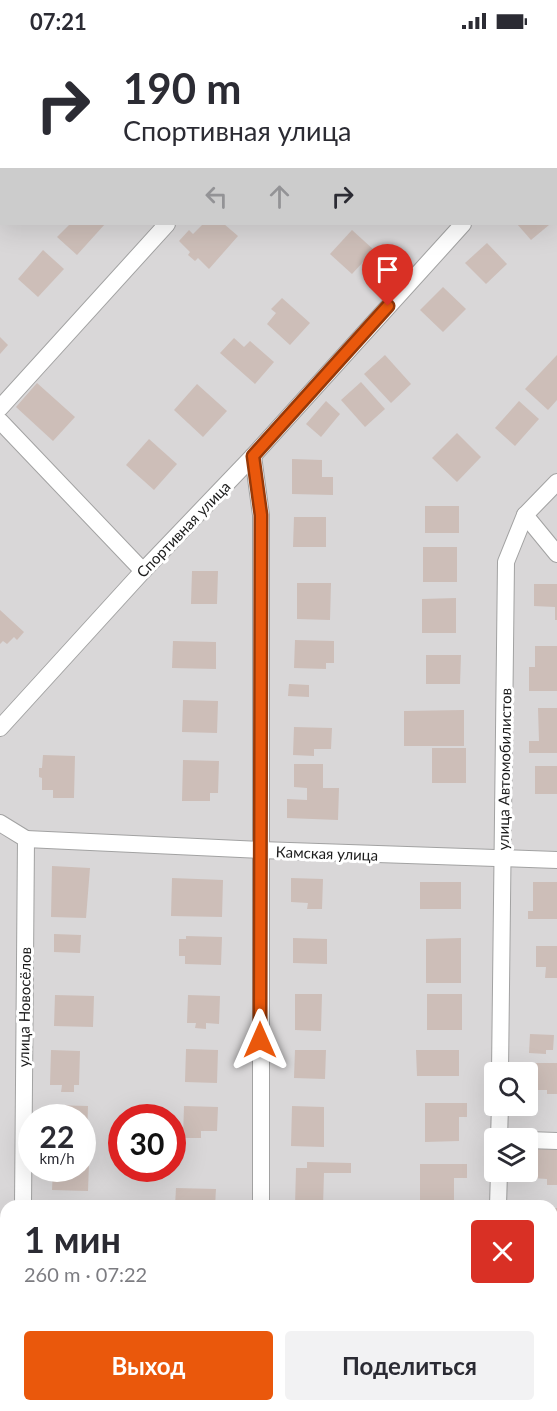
<!DOCTYPE html>
<html lang="ru">
<head>
<meta charset="utf-8">
<style>
  body { margin:0; font-family:Lato,sans-serif; background:#f2f2f3; color:#2b2b33; height:100vh; display:flex; flex-direction:column; font-size:22px; white-space:nowrap }
  * { box-sizing:border-box; margin:0 }
  p { font-size:20px; color:#7c7c81 }
  .icon { flex:none; width:33px; height:33px; fill:none; stroke:currentColor; stroke-width:2; stroke-linecap:round; stroke-linejoin:round }
  .map { position:relative; flex:1; overflow:hidden }
  .sheet { position:absolute; left:0px; top:1158px; width:558px; height:212px; display:flex; flex-direction:column; background:#fff; border-radius:18px 18px 0 0; box-shadow:0 6px 24px #0002 }
  .sheet>* { flex:none }
  .banner { position:absolute; left:0px; top:0px; width:558px; height:183px; box-shadow:0 6px 24px #0002; background:#fff; color:#2b2b33; overflow:hidden }
  .tools { position:absolute; left:484px; top:1020px; display:grid; gap:12px }
  .tools a { display:grid; place-items:center; width:54px; height:54px; border-radius:6px; background:#fff; box-shadow:0 6px 24px #0002; font-size:30px }
  .speed { position:absolute; left:18px; top:1062px; display:flex; gap:12px; font-size:30px; font-weight:700; text-align:center }
  .speed>* { display:grid; place-content:center; width:78px; height:78px; border-radius:50%; background:#fff; box-shadow:0 6px 24px #0002; line-height:1 }
  .speed small { font-size:15px; font-weight:400 }
  .speed .limit { border:9px solid #d22; background:#fff; color:#111 }
  .pin { position:absolute; display:grid; place-items:center; width:51px; height:51px; color:#fff; margin:-62px -26px; border-radius:50% 50% 50% 0; rotate:-45deg; box-shadow:0 0 6px #0007 }
  .pin .icon { rotate:45deg }
  .me { position:absolute; width:66px; margin:-33px; rotate:0deg; stroke-linejoin:round; filter:drop-shadow(0 0 4px #0008) }
  .turn { display:flex; align-items:center; gap:21px; height:126px; padding:0 24px; font-size:27px }
  .turn .icon { width:78px; height:78px; stroke-width:2.5 }
  .turn b { display:block; font-size:42px; line-height:51px }
  .lanes { display:flex; align-items:center; height:57px; padding:0 24px; background:#0003; justify-content:center; gap:30px; direction:ltr }
  .lanes .off { opacity:.35 }
  .round { display:grid; place-items:center; flex:none; width:63px; height:63px; border-radius:6px; background:#f2f2f3 }
  .overview { display:flex; align-items:center; justify-content:space-between; height:102px; padding:0 24px }
  h1 { font-size:36px; font-weight:700; line-height:45px }
  .button { display:flex; gap:12px; margin-top:auto; padding:12px 24px }
  .button a { flex:1; height:69px; border-radius:6px; background:#ea580c; color:#fff; font-size:24px; font-weight:700; line-height:69px; text-align:center }
  .button a+a { background:#f2f2f3; color:#2b2b33 }
  .status { display:flex; justify-content:space-between; align-items:center; height:42px; padding:0 30px; background:#fff; direction:ltr }
  .status svg { height:16px; fill:currentColor }
  .map>svg:first-child { display:block }
</style>
</head>
<body>
<div class="status"><b>07:21</b><svg viewBox="0 0 49 12"><path d="M0 12V9h3v3zM5 12V6h3v6zM10 12V3h3v9zM15 12V0h3v12zM26 1h20v11H26zM47 4h2v5h-2z"/></svg></div>
<div class="map">
<svg width="557" height="1369" viewBox="0 0 557 1369">
  <rect width="100%" height="100%" fill="#eee6de"/>
  <path fill="#d9d7d8" fill-rule="evenodd" d="M0 0H557V1369H0ZM2 2H556V182H2ZM495 1030H528V1064H495ZM32 1076H82V1126H32ZM122 1076H172V1126H122ZM495 1096H528V1130H495ZM6 1164H552V1364H6Z"/>
  <g fill="#cdbeb8">
    <path d="M70 182H105L77 213 57 195Z"/>
    <path d="M203 182H224L238 194 209 227 198 216 195 219 188 213 190 210 179 199 189 188 193 192Z"/>
    <path d="M517 182H547L549 183 531 198Z"/>
    <path d="M352 188 374 208 352 232 330 212Z"/>
    <path d="M487 201 507 222 486 242 465 221Z"/>
    <path d="M43 208 64 227 38 255 18 237Z"/>
    <path d="M443 245 466 267 443 290 420 268Z"/>
    <path d="M282 256 310 281 290 303 267 282 276 271 271 267Z"/>
    <path d="M0 295 8 303 0 312Z"/>
    <path d="M234 296 244 305 250 299 274 320 255 342 220 311Z"/>
    <path d="M385 313 411 342 391 361 364 332Z"/>
    <path d="M557 313V358L548 368 525 347Z"/>
    <path d="M361 340 385 367 365 385 341 358Z"/>
    <path d="M37 341 75 375 53 399 16 365Z"/>
    <path d="M197 342 227 369 203 395 174 368Z"/>
    <path d="M326 359 340 372 321 395 306 382Z"/>
    <path d="M519 359 539 377 515 404 495 386Z"/>
    <path d="M457 391 481 415 457 440 432 416Z"/>
    <path d="M149 397 177 422 154 448 126 423Z"/>
    <path d="M292 417 322 418V435H333V453L292 452Z"/>
    <rect x="425" y="464" width="34" height="27"/>
    <path d="M294 475H326V505H293Z"/>
    <rect x="423" y="505" width="34" height="35"/>
    <path d="M192 529H218L217 562H191Z"/>
    <path d="M297 541H331L330 578 297 577Z"/>
    <path d="M534 542H557V578H555V565L534 564Z"/>
    <path d="M456 556V591H422V557Z"/>
    <path d="M0 568 24 590 17 598 14 595 7 602 3 599 0 602Z"/>
    <path d="M295 598 334 599V621H326V627L294 626Z"/>
    <path d="M173 599 216 600V627L172 626Z"/>
    <path d="M535 604H557V649H529V625H535Z"/>
    <path d="M426 613H461L460 642H426Z"/>
    <path d="M289 642 309 643V655L288 654Z"/>
    <path d="M183 658 218 659 217 691 182 690Z"/>
    <path d="M538 666H557V711H529V699H539Z"/>
    <path d="M464 668V704H404V669Z"/>
    <path d="M294 685 332 686 331 707H314V714L293 713Z"/>
    <rect x="432" y="706" width="34" height="35"/>
    <path d="M43 713 75 714 74 756H53V748H42V736L39 735V726H42Z"/>
    <path d="M183 718 219 719 218 751H210V759H182Z"/>
    <path d="M294 722H323V746H339L338 778 287 776V757L307 758V746L294 745Z"/>
    <rect x="535" y="724" width="22" height="28"/>
    <path d="M52 824 90 826 86 876 51 875Z"/>
    <path d="M172 836 223 838 222 875 171 874Z"/>
    <path d="M291 836 323 837 322 867H307L308 861 291 860Z"/>
    <rect x="420" y="840" width="41" height="27"/>
    <path d="M533 840H557V877H528V869H533Z"/>
    <path d="M54 892 81 893 80 911 54 910Z"/>
    <path d="M186 894 222 895 221 923 185 922V914H179V897H186Z"/>
    <path d="M293 896 327 897V922L293 921Z"/>
    <path d="M461 896V941H426V897Z"/>
    <path d="M536 904H557V936H545L546 925H536Z"/>
    <path d="M295 952H322L321 989 295 988Z"/>
    <rect x="427" y="952" width="35" height="36"/>
    <path d="M55 953 94 954 93 985 54 984Z"/>
    <path d="M188 953 220 954 219 982 206 981V987L195 986 196 981H187Z"/>
    <path d="M530 992 554 993 553 1008H546V1012L529 1011Z"/>
    <path d="M186 1007 218 1008 217 1041 185 1040Z"/>
    <path d="M51 1008 80 1009 79 1043H74V1050H61L62 1043H50Z"/>
    <path d="M295 1008H326L325 1037 294 1036Z"/>
    <path d="M416 1008H459V1034H417Z"/>
    <path d="M534 1021H557V1052H547V1048H534Z"/>
    <path d="M425 1061H467V1075H459V1099L425 1100Z"/>
    <path d="M52 1063 88 1064 87 1096H82V1076H52Z"/>
    <path d="M184 1064 218 1065 217 1089H201V1096H183Z"/>
    <path d="M292 1064 324 1065V1105L291 1104Z"/>
    <path d="M534 1104 557 1105V1143H547V1137L532 1136Z"/>
    <path d="M307 1120 351 1121V1131H324L323 1164H295L296 1126H307Z"/>
    <path d="M82 1121H89L88 1149 52 1148 53 1126H82Z"/>
    <path d="M420 1122H467V1136H454V1164H420Z"/>
    <path d="M176 1146 216 1147 215 1164H175Z"/>
    <path d="M552 1166H557V1201L552 1200Z"/>
    <rect x="552" y="1227" width="5" height="28"/>
    <path d="M552 1358H557V1369H526V1364H552Z"/>
    <path d="M33 1364H72L74 1366 70 1369H27Z"/>
    <rect x="296" y="1364" width="35" height="5"/>
    <rect x="420" y="1364" width="42" height="5"/>
  </g>
  <g fill="none" stroke-linecap="round" stroke-linejoin="round">
    <defs>
      <g id="minor">
        <path d="M132 0 133 2"/>
        <path d="M484 0 485 2"/>
        <path d="M556 90 557 91"/>
        <path d="M0 366 167 182"/>
        <path d="M0 379 143 529"/>
        <path d="M253 414 261 473V1164"/>
        <path d="M525 473 557 512"/>
        <path d="M0 686 143 529 253 414 463 182"/>
        <path d="M0 781 26 797 23 1164"/>
        <path d="M26 797 260 808 557 818"/>
        <path d="M500 1030 506 520 525 473 557 440"/>
        <path d="M499 1096 500 1064"/>
        <path d="M528 1098 557 1099"/>
        <path d="M498 1164 499 1130"/>
        <path d="M552 1324H557"/>
        <path d="M0 1345 6 1339"/>
        <path d="M497 1364V1369"/>
        <path d="M256 1369V1364"/>
      </g>
    </defs>
    <use href="#minor" stroke="#a2a2a2" stroke-width="18"/>
    <use href="#minor" stroke="#fff" stroke-width="16"/>
  </g>
  <g fill="none" stroke-linecap="round" stroke-linejoin="round">
    <defs>
      <path id="route" d="M260 998 261 473 253 414 388 264"/>
    </defs>
    <use href="#route" stroke="#983908" stroke-width="15"/>
    <use href="#route" stroke="#ea580c" stroke-width="10"/>
  </g>
  <g text-anchor="middle" dominant-baseline="central" stroke-width="6" stroke-linejoin="round" paint-order="stroke">
    <g font-size="15" fill="#1b1b1b" stroke="#fff">
      <text transform="translate(183 487) rotate(-46)">Спортивная улица</text>
      <text transform="translate(504 727) rotate(-89)">улица Автомобилистов</text>
      <text transform="translate(327 811) rotate(2)">Камская улица</text>
      <text transform="translate(24 965) rotate(-89)">улица Новосёлов</text>
    </g>
  </g>
</svg>
<div class="tools">
<a><svg class="icon" aria-label="search" viewBox="0 0 24 24"><circle cx="10" cy="10" r="6"/><path d="M15 15l6 6"/></svg></a>
<a><svg class="icon" aria-label="layers" viewBox="0 0 24 24"><path d="M12 4l9 5-9 5-9-5zM3 14l9 5 9-5"/></svg></a>
</div>
<div class="speed"><div>22<small>km/h</small></div><div class="limit">30</div></div>
<div class="pin" style="left:388px;top:264px;background:#d93025"><svg class="icon" aria-label="arrive" viewBox="0 0 24 24"><path d="M6 21V4h12l-3 4 3 4H6"/></svg></div>
<svg class="me" style="left:260px;top:998px" viewBox="-20 -20 40 40"><path d="M0-17L14 15 0 8-14 15z" fill="#ea580c" stroke="#fff" stroke-width="4"/></svg>
<div class="banner">
<div class="turn"><svg class="icon" aria-label="right" viewBox="0 0 24 24"><path d="M7 20v-9h11M14 6l5 5-5 5"/></svg><div><b>190 m</b>Спортивная улица</div></div>
<div class="lanes"><svg class="icon off" aria-label="left" viewBox="0 0 24 24"><path d="M17 20v-9H6M10 6l-5 5 5 5"/></svg><svg class="icon off" aria-label="ahead" viewBox="0 0 24 24"><path d="M12 20V5M6 11l6-6 6 6"/></svg><svg class="icon" aria-label="right" viewBox="0 0 24 24"><path d="M7 20v-9h11M14 6l5 5-5 5"/></svg></div>
</div>
<section class="sheet">
<div class="overview"><div><h1>1 мин</h1><p>260 m · 07:22</p></div><a class="round" style="background:#d93025;color:#fff"><svg class="icon" aria-label="close" viewBox="0 0 24 24"><path d="M6 6l12 12M18 6L6 18"/></svg></a></div>
<div class="button"><a>Выход</a><a>Поделиться</a></div>
</section>
</div>
</body>
</html>
